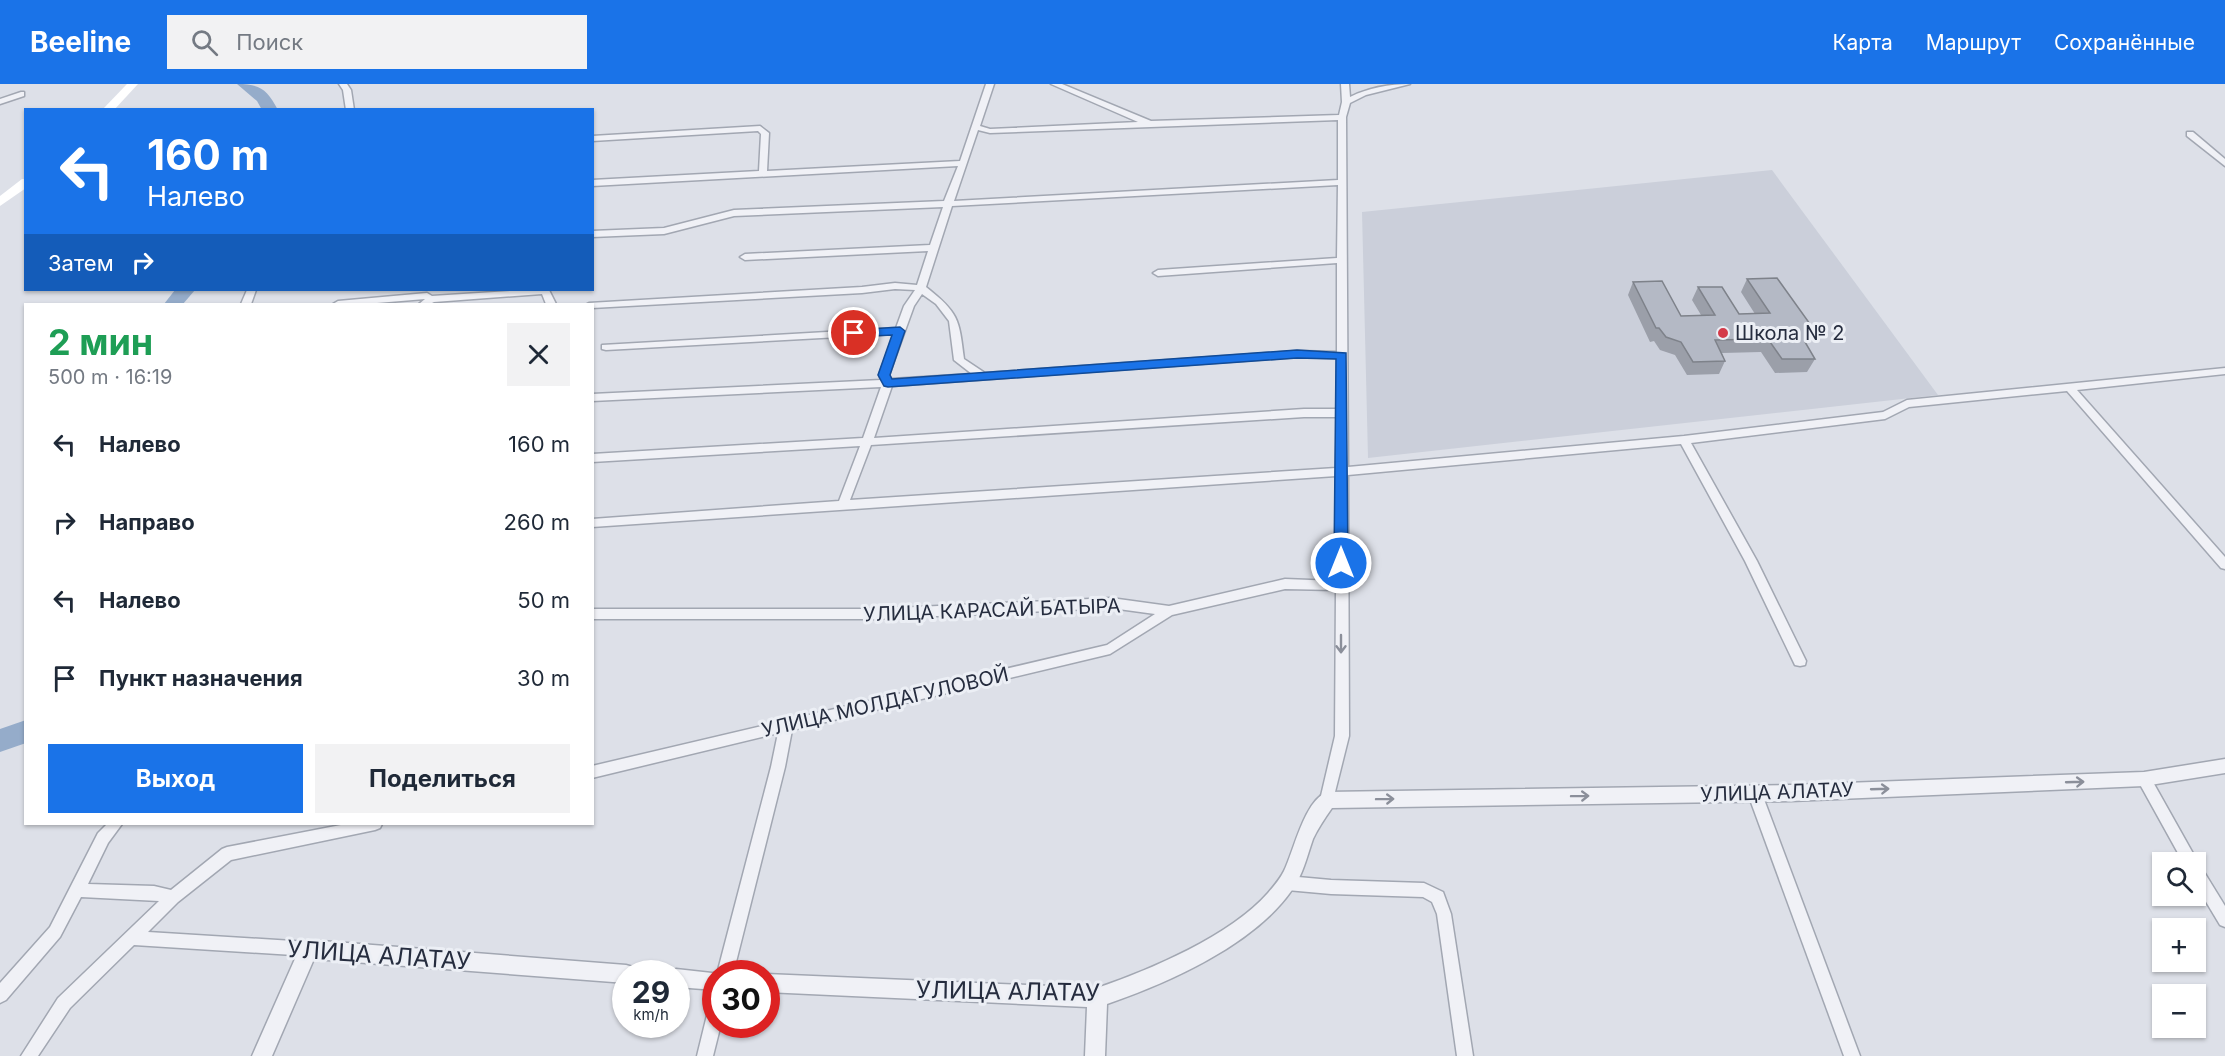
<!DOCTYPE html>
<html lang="ru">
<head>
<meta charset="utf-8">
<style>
  body { margin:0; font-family:Inter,sans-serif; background:#f2f2f3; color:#1f2937; height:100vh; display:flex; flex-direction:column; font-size:22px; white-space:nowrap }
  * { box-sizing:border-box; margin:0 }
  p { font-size:20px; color:#747a83 }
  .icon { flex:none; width:33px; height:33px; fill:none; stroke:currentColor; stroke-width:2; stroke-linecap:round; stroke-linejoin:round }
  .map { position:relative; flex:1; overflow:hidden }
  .side { position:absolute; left:24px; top:219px; width:570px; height:522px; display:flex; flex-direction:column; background:#fff; border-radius:0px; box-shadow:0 2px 4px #0004 }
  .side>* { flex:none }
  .hud { position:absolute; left:24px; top:24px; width:570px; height:183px; border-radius:0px; box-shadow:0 2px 4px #0004; background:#1a73e8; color:#fff; overflow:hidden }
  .fabs { position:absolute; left:2152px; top:768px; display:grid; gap:12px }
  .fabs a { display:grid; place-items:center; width:54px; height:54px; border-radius:0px; background:#fff; box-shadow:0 2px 4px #0004; font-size:30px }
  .speed { position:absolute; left:612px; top:876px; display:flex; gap:12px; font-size:30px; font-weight:700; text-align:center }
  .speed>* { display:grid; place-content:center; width:78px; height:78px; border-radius:50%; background:#fff; box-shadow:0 2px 4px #0004; line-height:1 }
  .speed small { font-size:15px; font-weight:400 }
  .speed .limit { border:9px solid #d22; background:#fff; color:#111 }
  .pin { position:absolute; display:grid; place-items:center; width:51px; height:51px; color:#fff; margin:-26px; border:3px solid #fff; border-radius:50%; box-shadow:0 2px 6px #0007 }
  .me { position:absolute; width:66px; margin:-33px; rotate:0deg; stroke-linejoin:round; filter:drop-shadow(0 0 4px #0008) }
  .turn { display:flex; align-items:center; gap:21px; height:126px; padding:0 24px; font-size:27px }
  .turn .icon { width:78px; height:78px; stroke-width:2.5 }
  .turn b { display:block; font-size:42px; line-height:51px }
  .then { display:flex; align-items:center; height:57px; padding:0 24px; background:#0003; gap:12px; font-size:22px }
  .round { display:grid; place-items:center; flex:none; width:63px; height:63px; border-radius:0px; background:#f2f2f3 }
  .headline { display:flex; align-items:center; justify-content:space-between; height:102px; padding:0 24px }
  h1 { font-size:36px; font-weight:700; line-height:45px; color:#1e9e55 }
  .button { display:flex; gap:12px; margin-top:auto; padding:12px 24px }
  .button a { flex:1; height:69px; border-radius:0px; background:#1a73e8; color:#fff; font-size:24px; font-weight:700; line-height:69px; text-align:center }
  .button a+a { background:#f2f2f3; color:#1f2937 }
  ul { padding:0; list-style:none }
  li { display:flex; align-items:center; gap:18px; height:78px; padding:0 24px }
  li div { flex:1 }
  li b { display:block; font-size:22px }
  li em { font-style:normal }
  header { display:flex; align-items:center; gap:36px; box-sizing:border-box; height:84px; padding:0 30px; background:#1a73e8; color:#fff }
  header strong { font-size:28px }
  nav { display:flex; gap:33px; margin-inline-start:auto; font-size:21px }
  .search { width:420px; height:54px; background:#f2f2f3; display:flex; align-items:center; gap:15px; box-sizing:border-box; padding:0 21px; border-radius:0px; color:#747a83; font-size:22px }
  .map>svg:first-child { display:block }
</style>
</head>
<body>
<header>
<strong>Beeline</strong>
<div class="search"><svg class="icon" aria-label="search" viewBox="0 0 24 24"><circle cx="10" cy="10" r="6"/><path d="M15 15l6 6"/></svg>Поиск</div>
<nav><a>Карта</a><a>Маршрут</a><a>Сохранённые</a></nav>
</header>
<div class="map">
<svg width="2225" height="972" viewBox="0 0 2225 972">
  <rect width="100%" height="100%" fill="#dde0e8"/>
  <path fill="#cbcfda" d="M1772 86 1938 311 1368 374 1362 128Z"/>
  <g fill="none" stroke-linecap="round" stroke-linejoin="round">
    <g fill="#95acca" fill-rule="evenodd">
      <path d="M237 0C260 0 267 5 278 26H262L257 17Z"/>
      <path d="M175 206H195L183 220H164Z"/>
      <path d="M26 636V659L0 668V645Z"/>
    </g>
    <defs>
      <g id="minor">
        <path d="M339 0H347L351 6 354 26H346L343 6Z"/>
        <path d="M986 0H994L980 42 990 45 1138 38 1051 0H1062L1151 37 1339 31 1342 18 1341 0H1349L1350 13C1368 4 1389 0 1410 0L1366 11 1350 19 1346 33 1348 383 1684 352 1883 328 1907 316 2225 284V290L2077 306 2225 473V485L2221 484 2067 307 1909 323 1885 335 1691 359 1757 477 1806 577 1805 581 1800 582 1795 581 1745 477 1681 360 1348 391 1349 652 1332 720 1327 722 1322 720 1320 716 1335 652 1336 506 1285 505 1172 531 1110 570 792 646 785 683 733 890H717L771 683 778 649 592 694V682L1107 561 1155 530 1111 524 874 535H592V525H874L1111 514 1169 522 1285 495 1336 497V392L592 443V435L839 417 860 362 592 378V370L863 354 881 303 592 317V310L881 296 879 291 894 250 606 266 602 265V261L896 244 904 222 915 206 895 205 862 209 592 224V220H587L589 219 862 203 895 199 917 201 928 167 745 176 740 173 745 170 930 161 943 123 734 132 664 150 592 153V147L664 144 734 126 944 117 958 82 592 102V96L759 87 761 50 758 47 592 57V52L760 42 769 49 767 87 960 77ZM1338 36V96L954 117 978 46 990 49ZM1338 101 1337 174 1158 186 1153 189 1158 192 1337 179V268L1297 267 985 289 964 275C959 235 959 229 926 203L952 122ZM922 210 936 220 949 237 954 276 972 290 891 295 889 291 914 222ZM1297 273 1337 274V325H1304L874 354 892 302ZM1304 333H1337L1336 384 850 416 871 361Z"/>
        <path d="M21 8H24V12L0 20V15Z"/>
        <path d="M2187 48H2193L2225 75V82L2187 52Z"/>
        <path d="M247 206H256L251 220H241Z"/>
        <path d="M525 206H549L556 220H546L542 210 434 218 430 220H419L425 215 365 220H333L338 217 427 209 432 212Z"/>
        <path d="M2144 689 2149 691 2195 773 2197 778 2196 781V778H2183L2137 695 2139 691Z"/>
        <path d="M1755 704 1760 706 1762 710 1860 972H1844L1748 710 1750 706Z"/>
        <path d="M107 740H122L108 759 88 800 154 802 171 806 222 765 227 763 346 740H382L380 744 375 746 231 776 178 818 148 848 309 858 314 860 317 865 314 870 309 872 134 861 70 924 38 972H21L58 914 159 817 81 813 60 853 6 916 0 919V899L50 843 98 749Z"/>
        <path d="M2196 781 2201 783 2225 822V843L2220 841 2196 801Z"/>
        <path d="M1287 792 1331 796 1424 799 1443 808 1451 830 1473 972H1457L1437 830 1432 818 1423 813 1331 810 1287 806 1282 804 1280 799 1282 794Z"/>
        <path d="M716 919V940H721L713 972H697L708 927 710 921Z"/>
      </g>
      <g id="tertiary">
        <path d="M2225 675V689L2144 702 1791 717 1332 724C1325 734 1318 744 1313 755 1307 772 1303 791 1292 806 1254 861 1168 899 1107 920L1105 972H1085L1087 923 766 908V890L1097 904C1150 886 1230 852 1268 809 1274 802 1280 795 1284 787 1294 767 1304 717 1327 708L1791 701 2144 688Z"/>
        <path d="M309 856 626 881 633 883 635 890H626V899L314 875 272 972H252L302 859Z"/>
        <path d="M676 885 721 890H716V906L676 903V890H668Z"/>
      </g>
    </defs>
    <use href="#minor" stroke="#a2a7b2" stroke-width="3"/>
    <use href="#tertiary" stroke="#a2a7b2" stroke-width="3"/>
    <use href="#minor" fill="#f0f1f6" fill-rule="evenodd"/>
    <use href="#tertiary" fill="#f0f1f6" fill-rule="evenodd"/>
    <g fill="#fff" fill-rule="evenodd">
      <path d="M127 0H138L114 26H102Z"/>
      <path d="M22 95H26V104L0 122V112Z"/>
    </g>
  </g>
  <path fill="#9b9fa9" d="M1747 195 1811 249 1805 259 1815 275 1807 288 1775 289 1761 268 1722 269 1725 277 1719 290 1687 291 1675 271 1660 266 1654 257 1650 258 1628 211 1633 198 1681 232 1701 231 1692 216 1698 203 1739 230H1755L1741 208Z"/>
  <path fill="#b4b9c5" stroke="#7e828a" stroke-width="1.5" d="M1777 194 1810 240 1811 249 1805 258 1815 275H1782L1768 255 1715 256 1725 277 1693 278 1681 258 1666 253 1659 244H1656L1633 198 1662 197 1681 232 1715 231 1698 203H1722L1739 230 1770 229 1747 195Z"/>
  <defs><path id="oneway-shaft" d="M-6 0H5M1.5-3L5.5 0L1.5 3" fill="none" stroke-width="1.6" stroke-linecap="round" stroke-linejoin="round" transform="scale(1.5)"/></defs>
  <g stroke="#8b8f9a">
    <use href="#oneway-shaft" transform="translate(1341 560) rotate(90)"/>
    <use href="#oneway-shaft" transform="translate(2075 698) rotate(-2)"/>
    <use href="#oneway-shaft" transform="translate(1880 705) rotate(-2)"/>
    <use href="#oneway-shaft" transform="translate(1580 712) rotate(-1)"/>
    <use href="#oneway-shaft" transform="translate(1385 715) rotate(-1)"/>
  </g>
  <path fill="#1a73e8" stroke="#114b97" stroke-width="1.5" d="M900 243 905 247 890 291 892 295 1297 266 1346 269 1348 479 1341 484 1334 479 1336 275 1297 274 888 303 884 302 878 291 892 251 854 253 849 249 854 246Z"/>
  <circle fill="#d43a49" stroke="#eceff5" stroke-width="2" cx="1723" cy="249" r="6"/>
  <g text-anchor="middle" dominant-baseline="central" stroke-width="6" stroke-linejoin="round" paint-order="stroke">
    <g font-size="20" fill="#262d3f" stroke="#eceff5" text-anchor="start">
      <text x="1735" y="249">Школа № 2</text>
    </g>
    <g font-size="20" fill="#262d3f" stroke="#eceff5">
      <text transform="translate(992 526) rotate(-2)">УЛИЦА КАРАСАЙ БАТЫРА</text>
      <text transform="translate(885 618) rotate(-13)">УЛИЦА МОЛДАГУЛОВОЙ</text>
      <text transform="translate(1777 708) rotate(-2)">УЛИЦА АЛАТАУ</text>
    </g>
    <g font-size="24" fill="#262d3f" stroke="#eceff5">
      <text transform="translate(379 871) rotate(4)">УЛИЦА АЛАТАУ</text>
      <text transform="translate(1008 907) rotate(1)">УЛИЦА АЛАТАУ</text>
    </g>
  </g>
</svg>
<div class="fabs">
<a><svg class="icon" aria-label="search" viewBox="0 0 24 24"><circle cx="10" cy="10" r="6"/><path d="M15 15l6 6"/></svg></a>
<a>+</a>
<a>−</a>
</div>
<div class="speed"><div>29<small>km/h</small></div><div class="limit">30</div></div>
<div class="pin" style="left:854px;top:249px;background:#d93025"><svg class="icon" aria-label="arrive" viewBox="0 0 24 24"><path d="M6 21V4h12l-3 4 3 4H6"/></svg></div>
<svg class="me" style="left:1341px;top:479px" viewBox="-20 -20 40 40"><circle r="17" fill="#1a73e8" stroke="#fff" stroke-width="3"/><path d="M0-11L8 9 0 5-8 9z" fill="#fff"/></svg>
<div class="hud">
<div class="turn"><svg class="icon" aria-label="left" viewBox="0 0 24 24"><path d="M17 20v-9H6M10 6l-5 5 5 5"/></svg><div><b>160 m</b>Налево</div></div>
<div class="then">Затем<svg class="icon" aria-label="right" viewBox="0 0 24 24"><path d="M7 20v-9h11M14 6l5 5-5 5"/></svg></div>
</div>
<section class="side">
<div class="headline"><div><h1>2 мин</h1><p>500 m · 16:19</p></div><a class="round"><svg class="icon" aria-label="close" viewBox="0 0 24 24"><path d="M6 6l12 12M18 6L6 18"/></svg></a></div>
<ul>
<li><svg class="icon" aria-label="left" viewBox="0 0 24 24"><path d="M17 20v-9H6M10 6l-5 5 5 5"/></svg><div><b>Налево</b></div><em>160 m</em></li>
<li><svg class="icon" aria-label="right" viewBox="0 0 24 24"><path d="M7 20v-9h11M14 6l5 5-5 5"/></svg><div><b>Направо</b></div><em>260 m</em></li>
<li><svg class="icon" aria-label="left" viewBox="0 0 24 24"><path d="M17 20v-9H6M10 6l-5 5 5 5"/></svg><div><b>Налево</b></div><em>50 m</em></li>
<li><svg class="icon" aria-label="arrive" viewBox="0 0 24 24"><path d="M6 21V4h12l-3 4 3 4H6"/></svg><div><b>Пункт назначения</b></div><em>30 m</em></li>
</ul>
<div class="button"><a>Выход</a><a>Поделиться</a></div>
</section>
</div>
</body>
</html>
